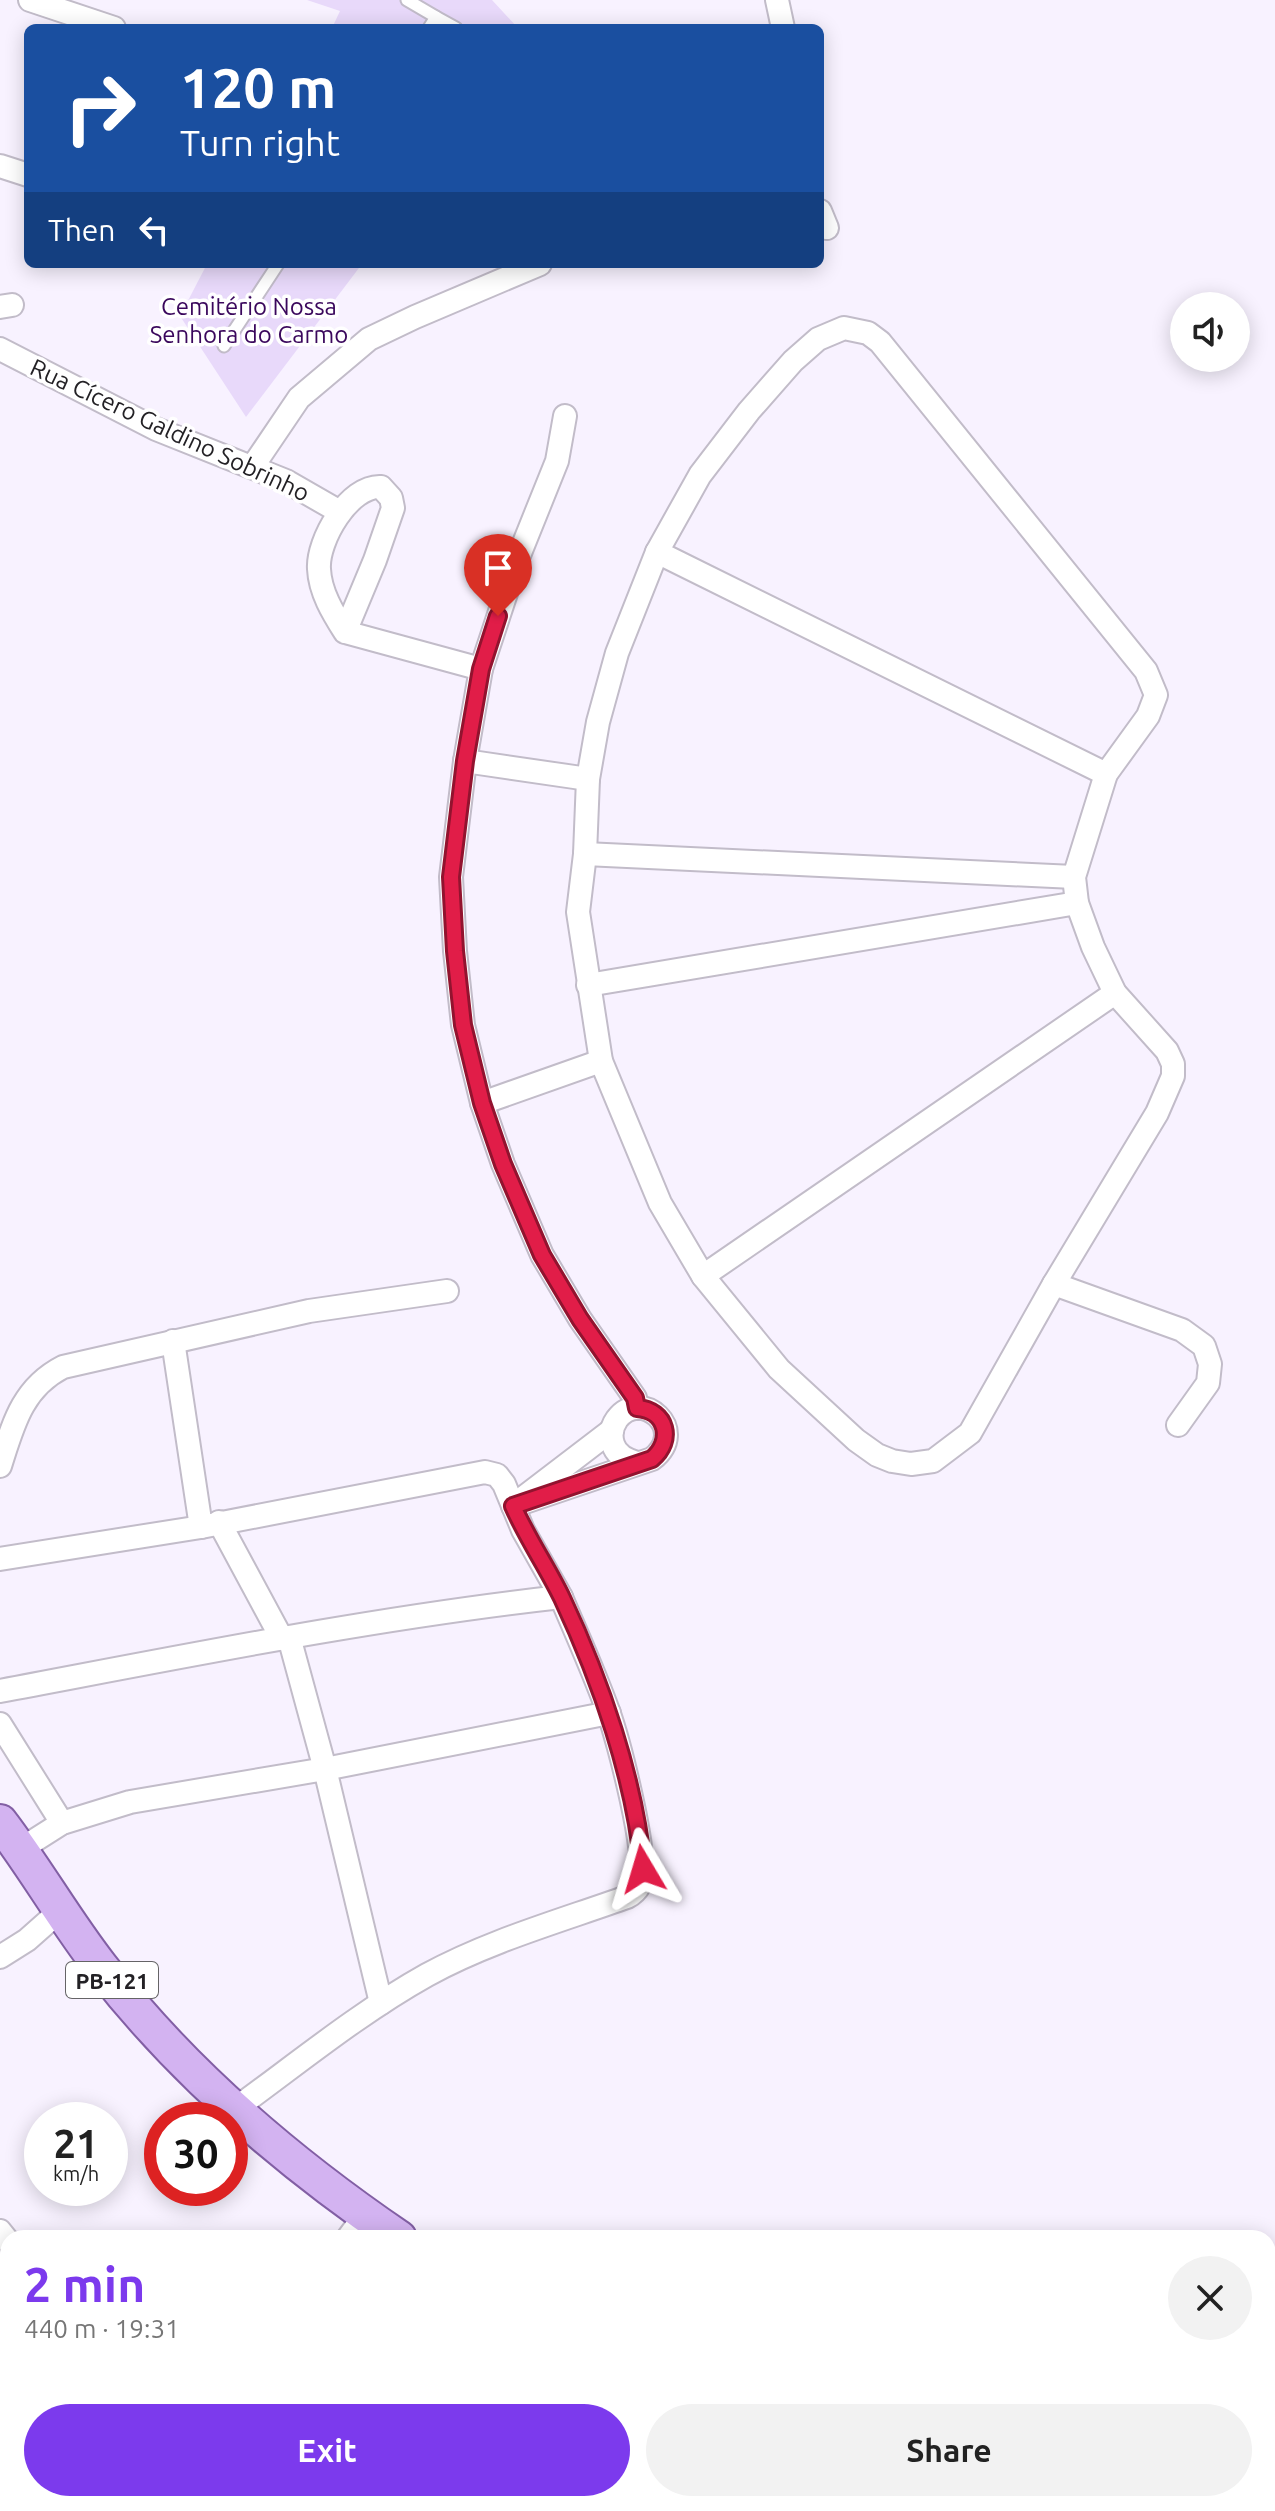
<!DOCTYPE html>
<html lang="en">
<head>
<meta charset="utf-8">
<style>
  body { margin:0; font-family:Ubuntu,sans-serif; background:#f2f2f2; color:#222; height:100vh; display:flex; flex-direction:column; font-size:30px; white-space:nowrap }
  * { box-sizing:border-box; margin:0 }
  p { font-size:26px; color:#767676 }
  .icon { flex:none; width:44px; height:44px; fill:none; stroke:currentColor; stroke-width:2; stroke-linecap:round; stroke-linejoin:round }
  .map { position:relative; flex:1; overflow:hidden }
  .side { position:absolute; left:0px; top:2230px; width:1276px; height:282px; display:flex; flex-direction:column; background:#fff; border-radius:24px 24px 0 0; box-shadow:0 4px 20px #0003 }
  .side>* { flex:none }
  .top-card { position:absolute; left:24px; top:24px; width:800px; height:244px; border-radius:12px; box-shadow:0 4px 20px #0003; background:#1a4fa0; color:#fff; overflow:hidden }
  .buttons { position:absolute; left:1170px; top:292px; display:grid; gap:16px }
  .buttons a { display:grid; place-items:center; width:80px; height:80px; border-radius:50%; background:#fff; box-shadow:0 4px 20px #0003; font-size:40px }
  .speed { position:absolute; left:24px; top:2102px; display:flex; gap:16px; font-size:40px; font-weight:700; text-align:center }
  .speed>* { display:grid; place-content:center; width:104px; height:104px; border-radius:50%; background:#fff; box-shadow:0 4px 20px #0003; line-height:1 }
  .speed small { font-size:20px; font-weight:400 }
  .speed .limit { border:12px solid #d22; background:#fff; color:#111 }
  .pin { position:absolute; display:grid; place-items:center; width:68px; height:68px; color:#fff; margin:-82px -34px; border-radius:50% 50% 50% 0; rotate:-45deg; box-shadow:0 0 8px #0007 }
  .pin .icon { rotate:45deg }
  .me { position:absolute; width:88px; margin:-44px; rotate:353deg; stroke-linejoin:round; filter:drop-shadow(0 0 6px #0008) }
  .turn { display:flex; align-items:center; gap:28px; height:168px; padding:0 24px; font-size:36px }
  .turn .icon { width:104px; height:104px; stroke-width:2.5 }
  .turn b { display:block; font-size:56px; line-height:68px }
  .then { display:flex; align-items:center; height:76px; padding:0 24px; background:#0003; gap:16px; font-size:30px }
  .round { display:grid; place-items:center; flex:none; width:84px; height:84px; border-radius:42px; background:#f2f2f2 }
  .headline { display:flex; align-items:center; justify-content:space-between; height:136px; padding:0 24px }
  h1 { font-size:48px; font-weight:700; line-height:60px; color:#7c3aed }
  .button { display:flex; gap:16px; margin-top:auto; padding:16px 24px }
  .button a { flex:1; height:92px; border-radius:48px; background:#7c3aed; color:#fff; font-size:32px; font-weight:700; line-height:92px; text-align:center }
  .button a+a { background:#f2f2f2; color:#222 }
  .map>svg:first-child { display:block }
</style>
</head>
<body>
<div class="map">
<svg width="1275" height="2511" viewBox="0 0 1275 2511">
  <rect width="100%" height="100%" fill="#f8f2ff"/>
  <g fill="#e8d9fa">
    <path d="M307 0H492L518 28H332L340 11Z"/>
    <path d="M207 264H362L246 417 180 316Z"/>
  </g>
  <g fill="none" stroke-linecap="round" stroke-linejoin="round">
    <defs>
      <g id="lane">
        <path d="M407 0 436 17 429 28"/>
        <path d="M436 17 456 28"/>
        <path d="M224 346 278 264"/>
      </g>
      <g id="street">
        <path d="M30 0 114 28"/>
        <path d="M777 0 783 28"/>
        <path d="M0 166 28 175"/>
        <path d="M820 211 827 228"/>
        <path d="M0 307 12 305"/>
        <path d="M844 328 868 333 880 342 1146 671 1156 695 1148 716 1106 774 1074 877 1077 903 1093 947 1115 993 1167 1051 1173 1064V1076L1157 1113 1054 1284 970 1433 933 1461 911 1464 892 1461 877 1455 856 1440 779 1369 703 1276 660 1203 601 1061 578 912 585 854 588 779 598 722 617 653 657 552 700 475 749 411 793 361 818 339Z"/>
        <path d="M0 349 156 429 286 481 340 512"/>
        <path d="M565 416 557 461 516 563 481 669 465 761 451 877 455 951 463 1025 482 1103 503 1164 542 1255 580 1319 635 1398 637 1408"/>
        <path d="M253 466 299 398 369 339 415 317 540 264"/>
        <path d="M657 552 1106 774"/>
        <path d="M345 632 375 560 393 508 391 498 381 487C349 485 317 541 319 569 320 592 333 613 345 632L481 669"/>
        <path d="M465 761 588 779"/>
        <path d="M585 854 1074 877"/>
        <path d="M588 985 1077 903"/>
        <path d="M482 1103 601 1061"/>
        <path d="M703 1276 1115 993"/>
        <path d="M1054 1284 1182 1330 1204 1346 1210 1364 1208 1383 1178 1425"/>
        <path d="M173 1341 201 1527"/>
        <path d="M0 1466C13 1425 22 1388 63 1367L309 1311 447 1291"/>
        <path d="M523 1498 612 1430"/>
        <path d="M513 1506 652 1459C690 1430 641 1387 617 1419 612 1426 610 1435 613 1444 616 1455 626 1460 637 1463"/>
        <path d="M219 1522 282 1639"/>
        <path d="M0 1559 201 1527 485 1472 497 1475 504 1484 523 1530 561 1597"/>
        <path d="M289 1637 325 1769 381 2003"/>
        <path d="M0 1691C186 1656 373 1618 561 1597 577 1635 594 1672 608 1711 618 1739 650 1860 640 1884 637 1890 633 1894 627 1897 560 1921 489 1941 427 1975 359 2013 297 2064 235 2109"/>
        <path d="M0 1724 62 1823"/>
        <path d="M21 1849 62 1823 130 1802 325 1769 609 1713"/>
        <path d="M0 1957 27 1940 62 1909"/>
        <path d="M0 2231 8 2241"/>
        <path d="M348 2238 365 2215"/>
        <path d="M107 2511 116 2504"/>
      </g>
      <g id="primary">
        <path d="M0 1822C36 1869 65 1921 101 1967 183 2073 289 2163 399 2238"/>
        <path d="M707 2504 712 2511"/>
      </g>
    </defs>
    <use href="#lane" stroke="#c2bcc9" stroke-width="15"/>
    <use href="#street" stroke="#c2bcc9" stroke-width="26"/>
    <use href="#primary" stroke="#825fa4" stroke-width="38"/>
    <use href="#lane" stroke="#fff" stroke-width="11"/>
    <use href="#street" stroke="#fff" stroke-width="22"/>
    <use href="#primary" stroke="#d3b3f1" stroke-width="34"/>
  </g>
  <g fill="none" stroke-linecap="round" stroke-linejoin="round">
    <defs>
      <path id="route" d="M498 616 481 669 465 761 451 877 455 951 463 1025 482 1103 503 1164 542 1255 580 1319 635 1398 637 1408C667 1410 674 1441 652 1459L513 1506C527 1538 547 1567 562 1598 600 1679 635 1779 643 1869"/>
    </defs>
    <use href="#route" stroke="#92132f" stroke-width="20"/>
    <use href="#route" stroke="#e11d48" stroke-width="14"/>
  </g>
  <g text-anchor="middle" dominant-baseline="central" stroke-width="7" stroke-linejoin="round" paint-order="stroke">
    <rect fill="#fff" stroke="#656466" stroke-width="2" x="66" y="1962" width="92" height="36" rx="6"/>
    <g font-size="22" font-weight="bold" fill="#232125">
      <text x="112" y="1980">PB-121</text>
    </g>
    <g font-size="24" fill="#3a075c" stroke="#fff">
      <text x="249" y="306">Cemitério Nossa<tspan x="249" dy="28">Senhora do Carmo</tspan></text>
    </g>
    <g font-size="24" fill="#232125" stroke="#fff">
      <text transform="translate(170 430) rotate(25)">Rua Cícero Galdino Sobrinho</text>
    </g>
  </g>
</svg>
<div class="buttons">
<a><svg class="icon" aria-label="sound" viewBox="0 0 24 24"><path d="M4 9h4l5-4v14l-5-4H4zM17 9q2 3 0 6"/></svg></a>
</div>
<div class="speed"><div>21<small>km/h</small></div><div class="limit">30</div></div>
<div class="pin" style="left:498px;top:616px;background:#d93025"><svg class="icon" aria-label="arrive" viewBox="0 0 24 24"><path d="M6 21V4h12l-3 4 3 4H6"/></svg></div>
<svg class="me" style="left:643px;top:1869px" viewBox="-20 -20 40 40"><path d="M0-17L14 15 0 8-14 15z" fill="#e11d48" stroke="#fff" stroke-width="4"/></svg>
<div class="top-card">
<div class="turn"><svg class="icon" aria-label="right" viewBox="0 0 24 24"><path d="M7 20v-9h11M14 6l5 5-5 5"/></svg><div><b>120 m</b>Turn right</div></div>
<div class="then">Then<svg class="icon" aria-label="left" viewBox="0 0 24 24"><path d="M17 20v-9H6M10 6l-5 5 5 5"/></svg></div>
</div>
<section class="side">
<div class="headline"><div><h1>2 min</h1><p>440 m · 19:31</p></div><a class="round"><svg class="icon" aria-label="close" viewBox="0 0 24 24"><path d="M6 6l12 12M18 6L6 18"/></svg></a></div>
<div class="button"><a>Exit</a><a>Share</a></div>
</section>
</div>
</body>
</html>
